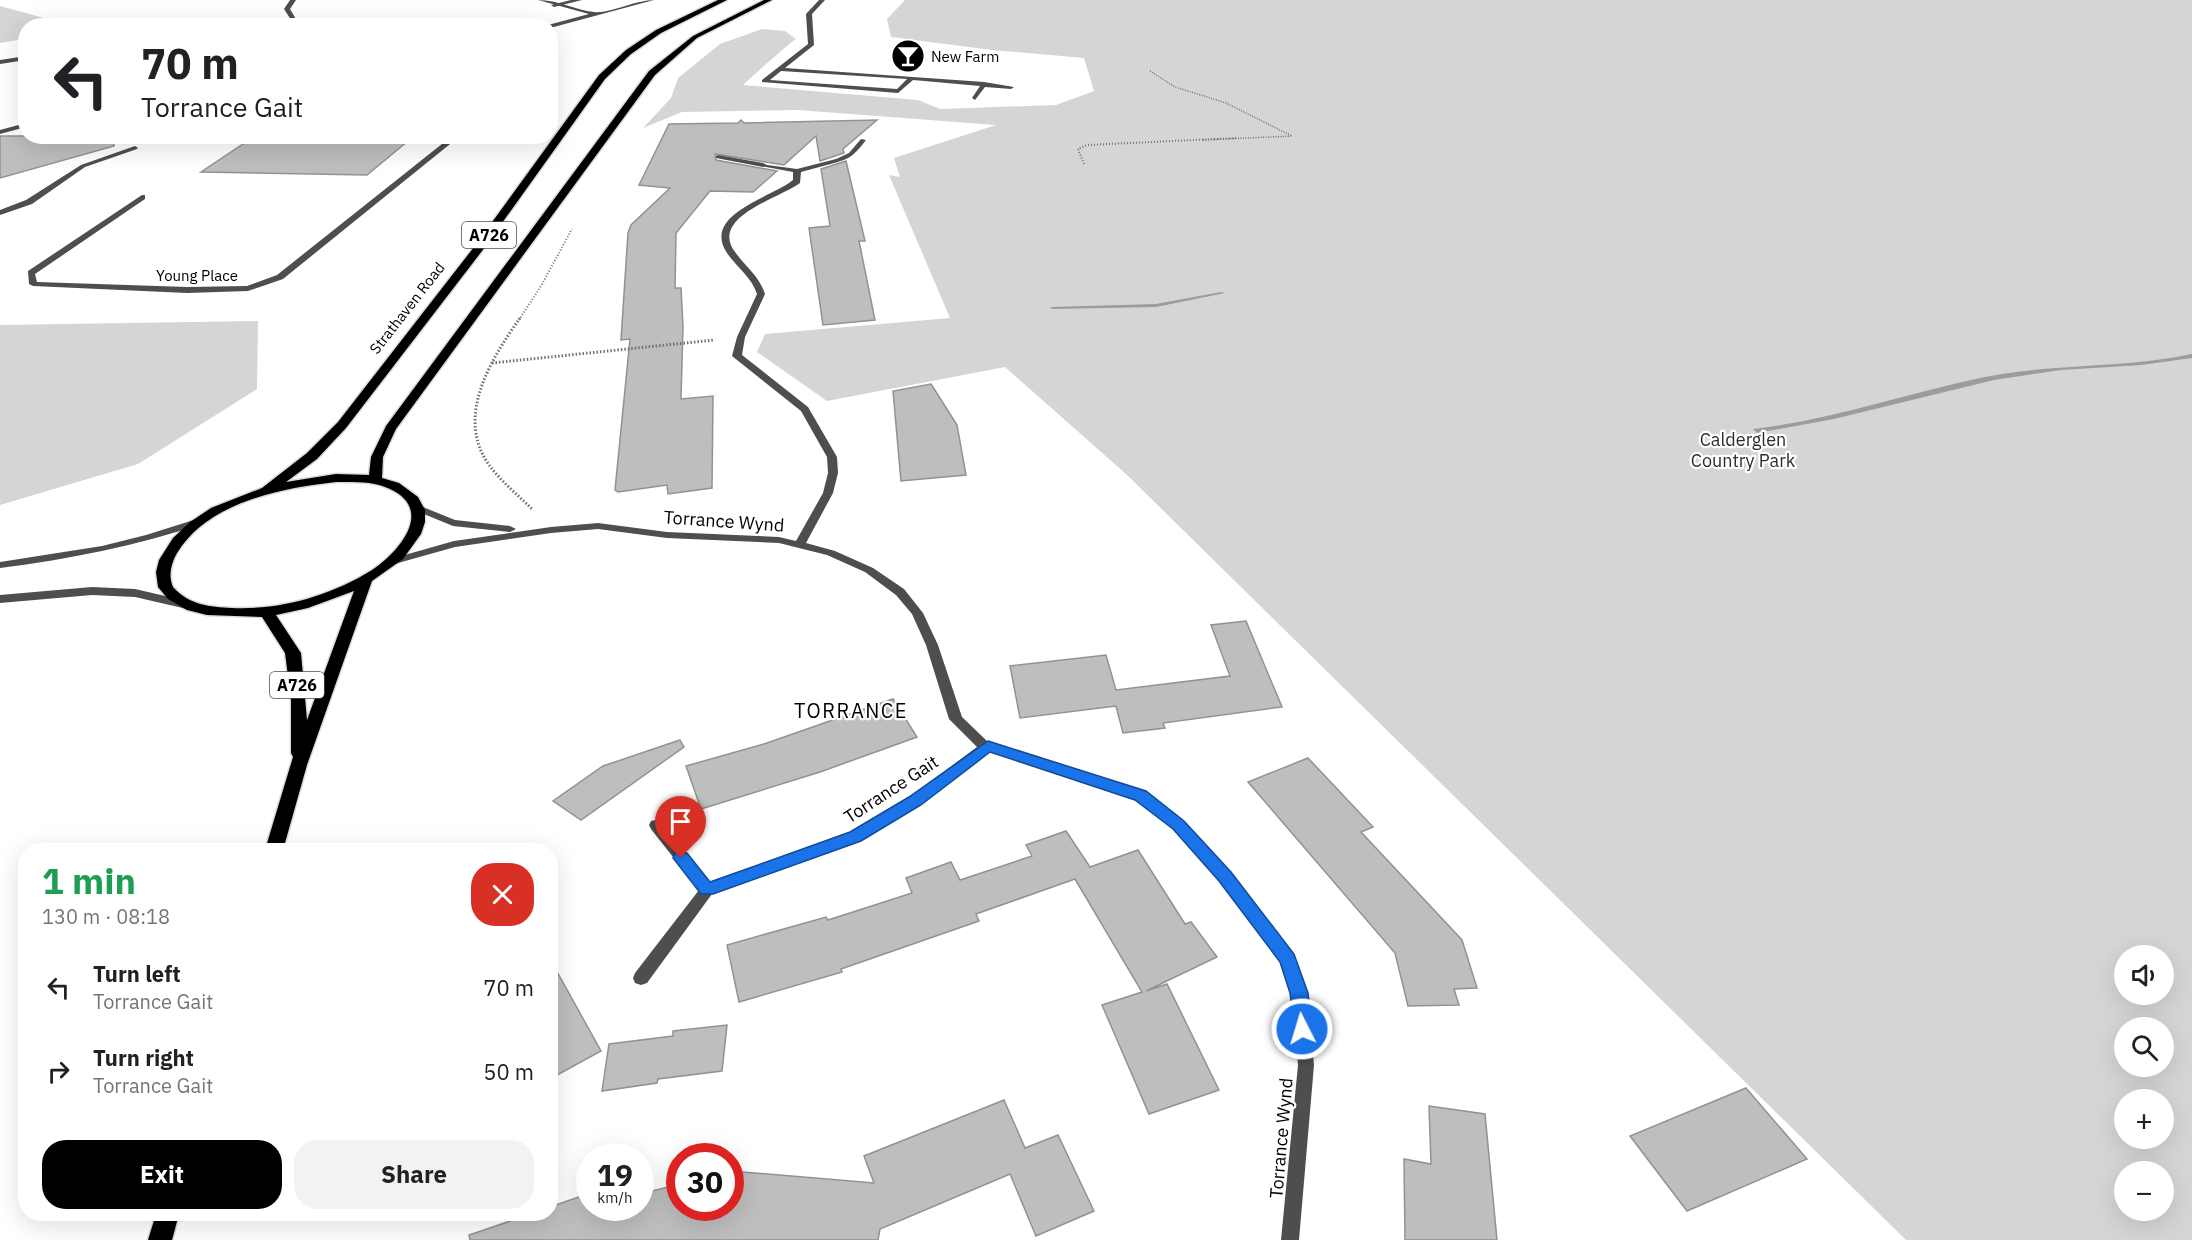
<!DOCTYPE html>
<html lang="en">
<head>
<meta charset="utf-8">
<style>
  body { margin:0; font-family:"IBM Plex Sans",sans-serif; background:#f2f2f2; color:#202124; height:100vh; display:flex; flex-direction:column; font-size:22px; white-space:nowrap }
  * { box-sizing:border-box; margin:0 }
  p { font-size:20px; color:#757577 }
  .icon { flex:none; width:33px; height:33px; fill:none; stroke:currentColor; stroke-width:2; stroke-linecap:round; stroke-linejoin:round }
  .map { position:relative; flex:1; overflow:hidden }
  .details { position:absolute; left:18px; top:843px; width:540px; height:378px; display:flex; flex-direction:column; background:#fff; border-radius:24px; box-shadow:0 6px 24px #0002 }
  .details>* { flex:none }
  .banner { position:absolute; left:18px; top:18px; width:540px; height:126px; border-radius:24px; box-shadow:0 6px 24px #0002; background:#fff; color:#202124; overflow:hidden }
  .fabs { position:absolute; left:2114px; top:945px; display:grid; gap:12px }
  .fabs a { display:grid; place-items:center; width:60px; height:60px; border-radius:50%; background:#fff; box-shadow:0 6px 24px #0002; font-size:30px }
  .speed { position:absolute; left:576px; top:1143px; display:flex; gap:12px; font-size:30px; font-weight:700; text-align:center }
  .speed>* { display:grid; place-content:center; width:78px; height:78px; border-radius:50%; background:#fff; box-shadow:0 6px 24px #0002; line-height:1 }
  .speed small { font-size:15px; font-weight:400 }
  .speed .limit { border:9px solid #d22; background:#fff; color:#111 }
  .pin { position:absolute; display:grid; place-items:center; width:51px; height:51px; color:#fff; margin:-62px -26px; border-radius:50% 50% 50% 0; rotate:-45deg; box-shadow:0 0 6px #0007 }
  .pin .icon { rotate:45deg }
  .me { position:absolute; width:66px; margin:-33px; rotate:355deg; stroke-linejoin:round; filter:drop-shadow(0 0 4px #0008) }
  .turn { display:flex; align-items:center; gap:21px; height:126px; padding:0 24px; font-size:27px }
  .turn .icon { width:78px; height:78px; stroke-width:2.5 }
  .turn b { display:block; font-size:42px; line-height:51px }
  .round { display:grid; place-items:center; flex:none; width:63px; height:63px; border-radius:24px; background:#f2f2f2 }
  .overview { display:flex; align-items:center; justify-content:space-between; height:102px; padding:0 24px }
  h1 { font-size:36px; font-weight:700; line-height:45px; color:#1e9e55 }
  .button { display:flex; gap:12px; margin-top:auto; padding:12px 24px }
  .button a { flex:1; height:69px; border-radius:24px; background:#000; color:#fff; font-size:24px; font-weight:700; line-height:69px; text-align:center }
  .button a+a { background:#f2f2f2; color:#202124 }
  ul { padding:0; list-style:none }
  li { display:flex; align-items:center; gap:18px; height:84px; padding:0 24px }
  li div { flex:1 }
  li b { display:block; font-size:22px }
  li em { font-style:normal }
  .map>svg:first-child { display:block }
</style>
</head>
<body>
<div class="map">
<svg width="2192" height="1240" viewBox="0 0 2192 1240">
  <rect width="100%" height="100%" fill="#fff"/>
  <g fill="#d5d5d5" fill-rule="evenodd">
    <path d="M905 0H2192V1240H1906L1126 474 1005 367 827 401 757 352 765 334 950 318 889 175 900 177 894 158 996 125 798 110 682 112 643 128 671 98 678 78 720 44 762 29 785 31 796 39C793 40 748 80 743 85L918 100 940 109 1056 105 1094 91 1084 58 992 50 891 37 887 19ZM2124 956H2163V994H2124ZM2124 1028H2163V1066H2124ZM2124 1100H2163V1138H2124ZM2124 1172H2163V1210H2124Z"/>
    <path d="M0 6 70 25 26 26 25 39 0 43Z"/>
    <path d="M258 321 257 389 138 464 0 505V325Z"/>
  </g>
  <g fill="#9c9c9c">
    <path d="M1221 292 1225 293 1156 307 1052 309 1050 307 1156 304Z"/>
    <path d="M2192 354V358L2141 365 2061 370 1994 380 1834 419 1757 433 1753 429C1831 420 1904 394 1980 378 2050 363 2122 369 2192 354Z"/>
  </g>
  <g fill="#bebebe" stroke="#929292" stroke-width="1.5">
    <path d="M741 120 744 123 877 120 843 149 844 153 820 161 816 136 784 165 715 154 716 160 777 171 753 192 710 191 676 233 675 288H681L683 327 681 399 713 396 712 488 668 494 667 485 618 492 615 490 630 339 621 340 628 233 631 225 670 188 639 185 669 124 738 123Z"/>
    <path d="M0 136H113L114 146 0 178Z"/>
    <path d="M255 136H414L367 175 201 172Z"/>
    <path d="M846 161 865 241H859L875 320 823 325 809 228 830 226 821 169Z"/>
    <path d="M931 384 957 425 966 475 901 481 893 391Z"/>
    <path d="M1246 621 1282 707 1163 723 1165 728 1123 733 1116 706 1020 718 1010 666 1106 655 1116 690 1230 676 1211 625Z"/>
    <path d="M893 699 917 737 820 772 701 809 686 766 764 744Z"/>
    <path d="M680 740 684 747 581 820 553 801 603 766Z"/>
    <path d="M1308 758 1373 827 1361 832 1462 940 1477 988 1454 989 1459 1005 1408 1006 1395 953 1248 782Z"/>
    <path d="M1066 831 1090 867 1138 850 1185 924 1191 922 1217 957 1146 991 1167 984 1219 1090 1149 1114 1102 1005 1142 992 1075 879 976 914 979 921 841 969 842 972 739 1002 727 945 826 917 828 920 912 893 906 878 951 862 960 880 1032 856 1026 845Z"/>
    <path d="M550 959 601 1051 550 1079Z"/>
    <path d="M727 1025 722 1071 658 1079 657 1083 602 1091 609 1044 673 1036V1031Z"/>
    <path d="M1746 1088 1807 1159 1687 1211 1630 1136Z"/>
    <path d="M1004 1100 1025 1148 1058 1135 1094 1211 1036 1236 1010 1174 880 1229 878 1240H470L469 1235 531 1214H550V1207L590 1193V1208H640V1194L680 1184V1208H730L731 1171 874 1183 864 1156Z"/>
    <path d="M1429 1106 1485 1114 1497 1240H1405L1404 1159 1431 1164Z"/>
  </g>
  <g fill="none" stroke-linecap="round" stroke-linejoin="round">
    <defs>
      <g id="primary">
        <path d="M718 0H727L661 33 631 54 605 79 482 251 346 428 317 459 286 482 336 474 369 475 371 457 386 426 649 71 693 36 764 0H772L697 38 655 75 396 429 383 457 382 478 399 483 418 497 425 510V522L421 534 403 559 372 581 307 765 283 850H265L293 757 291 753V700L285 653 262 617 207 615 187 610 168 599 158 587 156 572 159 560 173 538 190 522 211 508 262 488 307 453 338 422 474 247 599 75 626 50 656 30ZM336 482C354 482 374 481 390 489 435 510 399 552 372 570 330 596 281 610 232 608 210 607 189 605 173 587 168 575 171 564 177 553 208 502 282 488 336 482ZM354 591 307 720 301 653 276 615 308 608Z"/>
        <path d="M156 1214H179L172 1240H148Z"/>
      </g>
    </defs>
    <use href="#primary" stroke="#dbdbdb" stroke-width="3"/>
    <path stroke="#707070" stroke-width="1.5" stroke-dasharray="1 1.5" stroke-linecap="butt" d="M1150 71 1175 87 1226 103 1292 136 1203 140"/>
    <g stroke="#707070" stroke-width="2" stroke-dasharray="1 2" stroke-linecap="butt">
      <path d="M1084 164 1078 149 1087 145 1237 138"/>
      <path d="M519 320 541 286 572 229"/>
    </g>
    <g stroke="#707070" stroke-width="3" stroke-dasharray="1.5 2" stroke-linecap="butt">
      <path d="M520 318C492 358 456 414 487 462 499 480 517 494 532 509"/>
      <path d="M492 363 714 340"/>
    </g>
    <g fill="#4e4e4e" fill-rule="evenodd">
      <path d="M571 0H582L554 7 551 5Z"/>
      <path d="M819 0H825L812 14 814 45 785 68 984 82 1014 87 1011 89 985 87 975 100 972 98 980 86 913 80 898 93 762 82V80L808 44 806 14ZM781 71 907 79 897 89 770 80Z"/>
      <path d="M26 123V127L0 134V130Z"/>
      <path d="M861 139 866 140C858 151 848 162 834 162V160L849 153Z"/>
      <path d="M135 146 138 148 137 149 85 167 32 204 0 215V210L26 200 81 165Z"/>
      <path d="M718 155 763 163 767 165 763 167 716 158V156Z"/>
    </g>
    <g fill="#4e4e4e" fill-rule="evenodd">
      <path d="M290 0H296L290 9 300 26H295L284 9Z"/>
      <path d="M538 0C558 0 575 10 594 12 610 14 635 0 654 0L550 28 548 25 589 14Z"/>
      <path d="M26 56V60L0 64V60Z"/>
      <path d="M452 136H460L283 279 248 291 187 293 33 286 29 284 28 271 142 195H145V199L35 274 37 282 187 287 247 286 277 275Z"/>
      <path d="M836 159 838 160V162L801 172 800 183C780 198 709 217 735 252 746 267 759 276 765 294L745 337 742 355 808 407 837 457 838 473 833 493 806 543 835 551 873 568 904 589 923 613 938 645 962 717 987 741 1145 791 1184 821 1230 872 1294 954 1307 993 1314 1065 1299 1240H1281L1298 1065 1291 993 1281 962 1220 880 1174 829 1135 799 990 751 920 805 860 841 712 894 647 983 641 985 635 983 633 978 635 973 699 890 651 829 649 825 651 821 656 820 661 821 710 883 850 833 910 797 977 747 949 719 926 645 912 614 896 595 865 572 827 555 779 543 667 538 598 529 551 533 455 547 391 565 385 562 387 560 454 541 551 527 598 523 667 532 779 537 796 541 823 493 828 473 827 457 801 411 732 356 737 337 757 294C751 276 737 268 727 253 701 214 773 197 793 180V172L761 166V164L797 169Z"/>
      <path d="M418 505 455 520 510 526 516 529 510 532 453 526 414 510 413 508 414 506Z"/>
    </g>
    <g fill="#4e4e4e" fill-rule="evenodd">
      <path d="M200 518 204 519 205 521 204 523C137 546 70 559 0 568V562L102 546 146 535Z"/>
      <path d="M92 587 135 589 191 602 193 605 187 609 135 597 92 595 0 603V595Z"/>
    </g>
    <use href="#primary" fill="#000" fill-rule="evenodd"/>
  </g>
  <path fill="#1a73e8" stroke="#114b97" stroke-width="1.5" d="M988 741 1146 791 1184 821 1231 872 1294 954 1308 993 1312 1029 1309 1035 1302 1037 1296 1035 1290 993 1280 962 1219 881 1173 829 1135 800 990 752 921 805 861 841 713 894H701L673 858 675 853H687L710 882 850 832 909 797Z"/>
  <defs>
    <symbol id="bar-disc" viewBox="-11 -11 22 22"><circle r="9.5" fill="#000" stroke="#fff"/><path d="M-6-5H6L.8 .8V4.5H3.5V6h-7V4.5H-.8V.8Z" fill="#fff"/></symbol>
  </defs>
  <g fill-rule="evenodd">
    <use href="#bar-disc" x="889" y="37" width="38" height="38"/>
  </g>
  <g text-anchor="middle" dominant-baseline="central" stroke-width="4.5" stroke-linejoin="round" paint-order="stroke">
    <g font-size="15" fill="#000" stroke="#fff" text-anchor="start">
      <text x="931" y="56">New Farm</text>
    </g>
    <g font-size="15" fill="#000" stroke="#fff">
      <text x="197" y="275">Young Place</text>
      <text transform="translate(407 308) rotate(-52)">Strathaven Road</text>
    </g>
    <g fill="#fff" stroke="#4c4c4c" stroke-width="1.5">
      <rect x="462" y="222" width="54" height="26" rx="4.5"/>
      <rect x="270" y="672" width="54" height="26" rx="4.5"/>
    </g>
    <g font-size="16" font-weight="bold" fill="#000">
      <text x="489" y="235">A726</text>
      <text x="297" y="685">A726</text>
    </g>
    <g font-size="18" fill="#2c2c2c" stroke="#fff">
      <text x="1743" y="439">Calderglen<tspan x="1743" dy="21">Country Park</tspan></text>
    </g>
    <g font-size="18" fill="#000" stroke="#fff">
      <text transform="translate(724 521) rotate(4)">Torrance Wynd</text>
      <text transform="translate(891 789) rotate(-33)">Torrance Gait</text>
      <text transform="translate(1281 1138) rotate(-85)">Torrance Wynd</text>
    </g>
    <g font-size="20" letter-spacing="1.5" fill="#000" stroke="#fff">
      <text x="851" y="710">TORRANCE</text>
    </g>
  </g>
</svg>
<div class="fabs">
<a><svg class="icon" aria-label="sound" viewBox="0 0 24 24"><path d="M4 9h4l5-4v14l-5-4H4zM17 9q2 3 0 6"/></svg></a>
<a><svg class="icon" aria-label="search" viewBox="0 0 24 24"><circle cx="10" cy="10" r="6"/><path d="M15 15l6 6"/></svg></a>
<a>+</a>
<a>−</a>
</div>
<div class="speed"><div>19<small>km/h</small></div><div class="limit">30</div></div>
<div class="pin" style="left:681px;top:858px;background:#d93025"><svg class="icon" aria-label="arrive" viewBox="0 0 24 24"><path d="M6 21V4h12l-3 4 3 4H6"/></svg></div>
<svg class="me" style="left:1302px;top:1029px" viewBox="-20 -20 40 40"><circle r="17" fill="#1a73e8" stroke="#fff" stroke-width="3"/><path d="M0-11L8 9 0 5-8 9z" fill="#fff"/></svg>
<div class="banner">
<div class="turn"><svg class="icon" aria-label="left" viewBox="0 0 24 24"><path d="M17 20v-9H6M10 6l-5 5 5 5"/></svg><div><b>70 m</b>Torrance Gait</div></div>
</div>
<section class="details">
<div class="overview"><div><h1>1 min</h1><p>130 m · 08:18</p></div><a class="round" style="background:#d93025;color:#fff"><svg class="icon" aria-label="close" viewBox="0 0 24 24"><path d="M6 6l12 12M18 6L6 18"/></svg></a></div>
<ul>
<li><svg class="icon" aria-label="left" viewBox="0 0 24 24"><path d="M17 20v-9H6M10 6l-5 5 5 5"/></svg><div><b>Turn left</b><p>Torrance Gait</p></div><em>70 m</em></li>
<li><svg class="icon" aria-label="right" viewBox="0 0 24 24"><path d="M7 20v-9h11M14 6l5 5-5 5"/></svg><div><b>Turn right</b><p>Torrance Gait</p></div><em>50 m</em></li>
</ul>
<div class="button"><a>Exit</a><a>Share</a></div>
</section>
</div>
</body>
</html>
